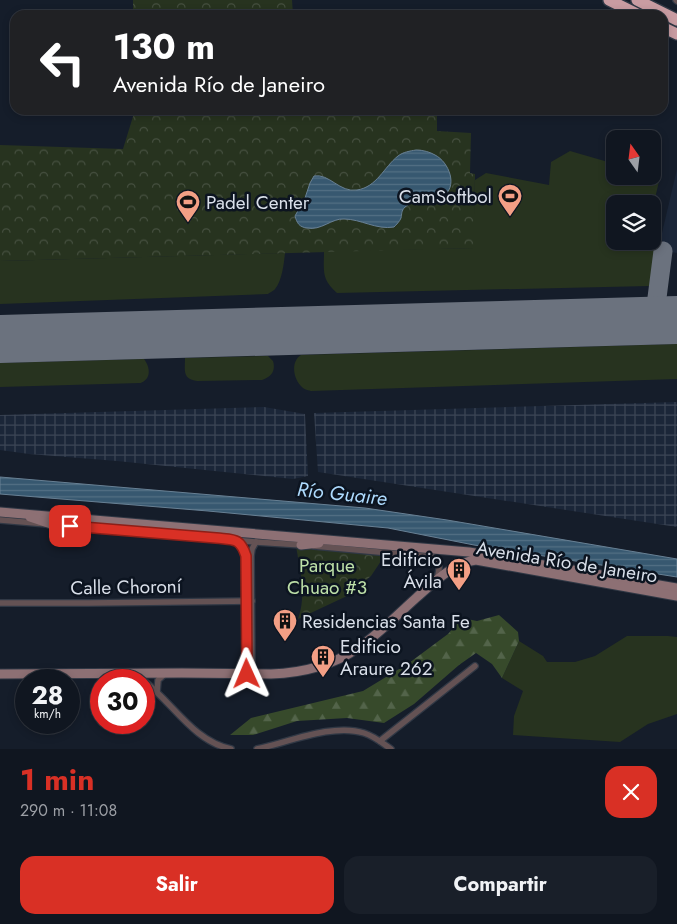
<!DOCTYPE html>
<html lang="es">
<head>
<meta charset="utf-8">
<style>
  body { margin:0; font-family:Jost,sans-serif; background:#191f29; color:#f1f3f6; height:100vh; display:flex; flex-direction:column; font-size:19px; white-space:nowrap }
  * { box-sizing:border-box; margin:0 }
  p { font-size:16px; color:#9c9fa5 }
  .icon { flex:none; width:28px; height:28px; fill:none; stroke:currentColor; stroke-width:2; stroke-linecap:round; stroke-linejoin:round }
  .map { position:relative; height:749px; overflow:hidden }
  .sheet { display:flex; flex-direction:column; background:#101620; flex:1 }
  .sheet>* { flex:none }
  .hud { position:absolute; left:10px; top:10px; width:658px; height:105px; border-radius:15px; box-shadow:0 2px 8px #0003,0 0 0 1px #30353e; background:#202124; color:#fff; overflow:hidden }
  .needle { width:32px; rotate:346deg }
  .controls { position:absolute; left:606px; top:130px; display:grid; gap:10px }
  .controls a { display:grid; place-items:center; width:55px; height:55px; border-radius:10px; background:#101620; box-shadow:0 2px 8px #0003,0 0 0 1px #30353e; font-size:25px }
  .speed { position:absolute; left:15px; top:669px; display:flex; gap:10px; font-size:25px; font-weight:700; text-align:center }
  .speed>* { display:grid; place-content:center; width:65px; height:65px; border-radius:50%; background:#101620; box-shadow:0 2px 8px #0003,0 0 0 1px #30353e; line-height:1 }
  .speed small { font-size:12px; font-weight:400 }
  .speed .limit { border:8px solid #d22; background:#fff; color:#111 }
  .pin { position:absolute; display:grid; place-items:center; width:42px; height:42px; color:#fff; margin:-21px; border-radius:10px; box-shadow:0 2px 8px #0006 }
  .me { position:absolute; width:55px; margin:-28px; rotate:359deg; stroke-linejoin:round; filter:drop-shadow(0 0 4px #0008) }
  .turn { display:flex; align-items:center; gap:18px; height:105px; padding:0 20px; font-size:22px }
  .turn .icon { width:65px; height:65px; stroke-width:2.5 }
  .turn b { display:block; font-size:35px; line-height:42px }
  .round { display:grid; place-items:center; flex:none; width:52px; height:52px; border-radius:15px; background:#191f29 }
  .head { display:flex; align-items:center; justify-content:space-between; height:85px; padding:0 20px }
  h1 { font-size:30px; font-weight:700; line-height:38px; color:#d93025 }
  .action { display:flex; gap:10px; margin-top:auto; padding:10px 20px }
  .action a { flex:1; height:58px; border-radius:15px; background:#d93025; color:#fff; font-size:20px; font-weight:700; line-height:58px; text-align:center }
  .action a+a { background:#191f29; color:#f1f3f6 }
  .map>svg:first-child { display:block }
</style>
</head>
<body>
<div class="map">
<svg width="677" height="749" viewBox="0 0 677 749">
  <defs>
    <pattern id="industrial-grid" width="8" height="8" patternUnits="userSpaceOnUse" patternTransform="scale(1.25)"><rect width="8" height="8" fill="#1b2638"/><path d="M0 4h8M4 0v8" fill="none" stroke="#3c4555"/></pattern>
    <pattern id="forest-firs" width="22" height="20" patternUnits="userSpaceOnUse" patternTransform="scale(1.25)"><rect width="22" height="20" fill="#374a2b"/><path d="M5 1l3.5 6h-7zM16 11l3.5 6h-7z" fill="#53644a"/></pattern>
    <pattern id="park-crowns" width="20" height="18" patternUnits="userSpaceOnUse" patternTransform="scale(1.25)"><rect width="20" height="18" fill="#27331f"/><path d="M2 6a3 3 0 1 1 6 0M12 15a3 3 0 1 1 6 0" fill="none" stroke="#465040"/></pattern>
    <pattern id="water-rules" width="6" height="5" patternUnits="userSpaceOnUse" patternTransform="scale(1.25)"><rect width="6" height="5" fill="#375870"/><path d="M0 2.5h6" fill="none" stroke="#537084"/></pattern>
  </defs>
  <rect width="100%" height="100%" fill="#151d2a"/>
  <path fill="#1b2638" d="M677 169V253L658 250Z"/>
  <g fill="url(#industrial-grid)">
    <path d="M677 402V527L318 472 314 413Z"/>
    <path d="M264 407 305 414 308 476 293 479 117 461 29 454 0 450V415Z"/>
  </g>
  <g fill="#27331f">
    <path d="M570 151 615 164V176H652L653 175 660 177 653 207 652 204H615V241H644L641 250H658L649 286 337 293C321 279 324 271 324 251L473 248 475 180 486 173 549 185 551 162Z"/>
    <path d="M285 253C284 263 282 281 275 289 275 290 269 293 268 294L0 304V261Z"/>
    <path d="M677 344V379L311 391C307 390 303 389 300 385 293 377 291 361 301 355Z"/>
    <path d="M268 356 273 361C276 371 271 377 262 380L197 381C182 379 185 370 185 358Z"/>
    <path d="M144 359C150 367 152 379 140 383L0 387V363Z"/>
    <path d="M627 636H668L677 637V714L648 724 620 742 513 735 514 716 523 691 502 678 519 641 543 656 547 662H575L595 656Z"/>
  </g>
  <path fill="url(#forest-firs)" d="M499 615 518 632 519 641 502 678 492 664 476 653 459 665 414 704 384 723 347 718 297 721 253 735H230L251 718 363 691 409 663 448 634 462 618 477 621Z"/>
  <g fill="url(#park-crowns)">
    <path d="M133 0H292L293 15H133Z"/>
    <path d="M135 110H437V131L471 133 470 173 475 174 474 248 0 261V145L123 149Z"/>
    <path d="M296 546 385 555 371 576 349 595 298 619C307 595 300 570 296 546Z"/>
  </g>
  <g fill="url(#water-rules)" stroke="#688094">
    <path d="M416 150C423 150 430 152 435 155 449 162 459 187 442 197 431 204 416 197 405 207 401 211 402 214 401 218 400 221 396 225 394 227 376 230 361 219 344 219 332 218 321 231 307 228 299 227 297 223 295 216L305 198 310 183 314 176C329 173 340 193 357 190 377 187 384 167 398 156 403 152 410 151 416 150Z"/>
    <path d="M0 477 365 508 447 520 677 559V577L474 545 388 528 208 511 0 494Z"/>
  </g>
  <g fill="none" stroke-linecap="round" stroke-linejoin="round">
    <path stroke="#6b727e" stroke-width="19" d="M654 321 663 251"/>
    <path stroke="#6b727e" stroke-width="48" d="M0 339 677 320"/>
    <defs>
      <g id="street">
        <path d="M676 0 677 1"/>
        <path d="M0 520 256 542 302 545"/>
        <path d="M236 540 242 545 246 556 247 674"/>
        <path d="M314 546 433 557C442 563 439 570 437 580"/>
        <path d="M0 603H89L252 601"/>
        <path d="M252 674 251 556 252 549 256 542"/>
        <path d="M144 681C173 703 193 741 231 749"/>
        <path d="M157 692 158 680 166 673"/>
        <path d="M380 741 475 666"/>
        <path d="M257 749C289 742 333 723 364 733 374 736 382 743 391 749"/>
      </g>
      <g id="secondary">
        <path d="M0 512 469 552 677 588"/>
        <path d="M30 517 51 524"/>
        <path d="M301 545 319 543"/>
        <path d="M0 674 182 673 271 674C301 673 333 665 358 648 379 634 397 615 416 598 433 583 453 563 476 560L677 596"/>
      </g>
      <g id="highway">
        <path d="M609 0 639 15"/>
        <path d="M637 0 677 20"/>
        <path d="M662 27 677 34"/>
      </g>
    </defs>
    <use href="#street" stroke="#303845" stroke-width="8"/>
    <use href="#secondary" stroke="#303845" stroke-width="11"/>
    <use href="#highway" stroke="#303845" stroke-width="14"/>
    <use href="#street" stroke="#645254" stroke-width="5.5"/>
    <use href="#secondary" stroke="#8d7074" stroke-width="9"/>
    <use href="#highway" stroke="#c99ca2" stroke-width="11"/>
  </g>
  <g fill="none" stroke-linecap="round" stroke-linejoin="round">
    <defs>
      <path id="route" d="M70 526 216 538C233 540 240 537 246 556L247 674"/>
    </defs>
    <use href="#route" stroke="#8d1f18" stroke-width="12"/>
    <use href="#route" stroke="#d93025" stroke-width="9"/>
  </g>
  <defs>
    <symbol id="stadium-pin" viewBox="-11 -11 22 30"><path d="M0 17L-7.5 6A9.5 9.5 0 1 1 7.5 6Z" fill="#f39f85" stroke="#0c1420"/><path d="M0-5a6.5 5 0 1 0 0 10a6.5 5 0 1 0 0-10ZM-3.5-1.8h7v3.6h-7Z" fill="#111"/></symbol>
    <symbol id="building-pin" viewBox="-11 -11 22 30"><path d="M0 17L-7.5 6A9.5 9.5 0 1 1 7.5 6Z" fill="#f39f85" stroke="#0c1420"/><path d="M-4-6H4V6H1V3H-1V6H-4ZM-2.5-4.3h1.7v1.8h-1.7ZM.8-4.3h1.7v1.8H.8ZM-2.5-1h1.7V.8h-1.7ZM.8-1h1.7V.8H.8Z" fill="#111"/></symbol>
  </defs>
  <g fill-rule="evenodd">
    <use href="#stadium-pin" x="496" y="182" width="28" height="38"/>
    <use href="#stadium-pin" x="174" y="188" width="28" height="38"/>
    <use href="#building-pin" x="445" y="556" width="28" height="38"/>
    <use href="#building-pin" x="271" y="607" width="28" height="38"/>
    <use href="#building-pin" x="309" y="643" width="28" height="38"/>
  </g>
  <g text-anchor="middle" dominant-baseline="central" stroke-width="5" stroke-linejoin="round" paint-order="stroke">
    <g font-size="19" fill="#d9dfe9" stroke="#0c1420" text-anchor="start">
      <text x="492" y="196" text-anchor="end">CamSoftbol</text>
      <text x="206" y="202">Padel Center</text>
      <text x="442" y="559" text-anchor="end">Edificio<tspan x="442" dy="22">Ávila</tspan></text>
      <text x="302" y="621">Residencias Santa Fe</text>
      <text x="340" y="646">Edificio<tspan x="340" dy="22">Araure 262</tspan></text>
    </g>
    <g font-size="19" fill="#d9dfe9" stroke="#0c1420">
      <text transform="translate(567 562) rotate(9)">Avenida Río de Janeiro</text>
      <text transform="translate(126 587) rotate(-1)">Calle Choroní</text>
    </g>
    <g font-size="19" fill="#bde0a8" stroke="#0c1420">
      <text x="327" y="565">Parque<tspan x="327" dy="22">Chuao #3</tspan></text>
    </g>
    <g font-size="20" font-style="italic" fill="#aedbfe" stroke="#0c1420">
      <text transform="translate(342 494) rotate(6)">Río Guaire</text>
    </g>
  </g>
</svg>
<div class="controls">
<a><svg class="needle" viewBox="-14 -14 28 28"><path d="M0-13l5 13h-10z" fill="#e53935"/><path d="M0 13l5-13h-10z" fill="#9c9fa5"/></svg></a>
<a><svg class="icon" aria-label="layers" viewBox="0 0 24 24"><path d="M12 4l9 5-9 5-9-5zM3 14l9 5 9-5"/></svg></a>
</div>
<div class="speed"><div>28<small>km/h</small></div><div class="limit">30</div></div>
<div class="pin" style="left:70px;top:526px;background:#d93025"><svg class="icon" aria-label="arrive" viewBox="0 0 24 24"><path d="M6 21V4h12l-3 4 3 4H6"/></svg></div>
<svg class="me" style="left:247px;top:674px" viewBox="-20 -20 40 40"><path d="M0-17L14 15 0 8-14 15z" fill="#d93025" stroke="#fff" stroke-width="4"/></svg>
<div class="hud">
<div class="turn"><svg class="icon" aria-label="left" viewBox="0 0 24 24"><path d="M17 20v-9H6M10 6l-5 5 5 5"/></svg><div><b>130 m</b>Avenida Río de Janeiro</div></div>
</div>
</div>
<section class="sheet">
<div class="head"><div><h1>1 min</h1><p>290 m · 11:08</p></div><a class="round" style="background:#d93025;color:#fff"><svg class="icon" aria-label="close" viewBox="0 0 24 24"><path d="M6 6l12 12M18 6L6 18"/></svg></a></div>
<div class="action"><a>Salir</a><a>Compartir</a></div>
</section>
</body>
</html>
